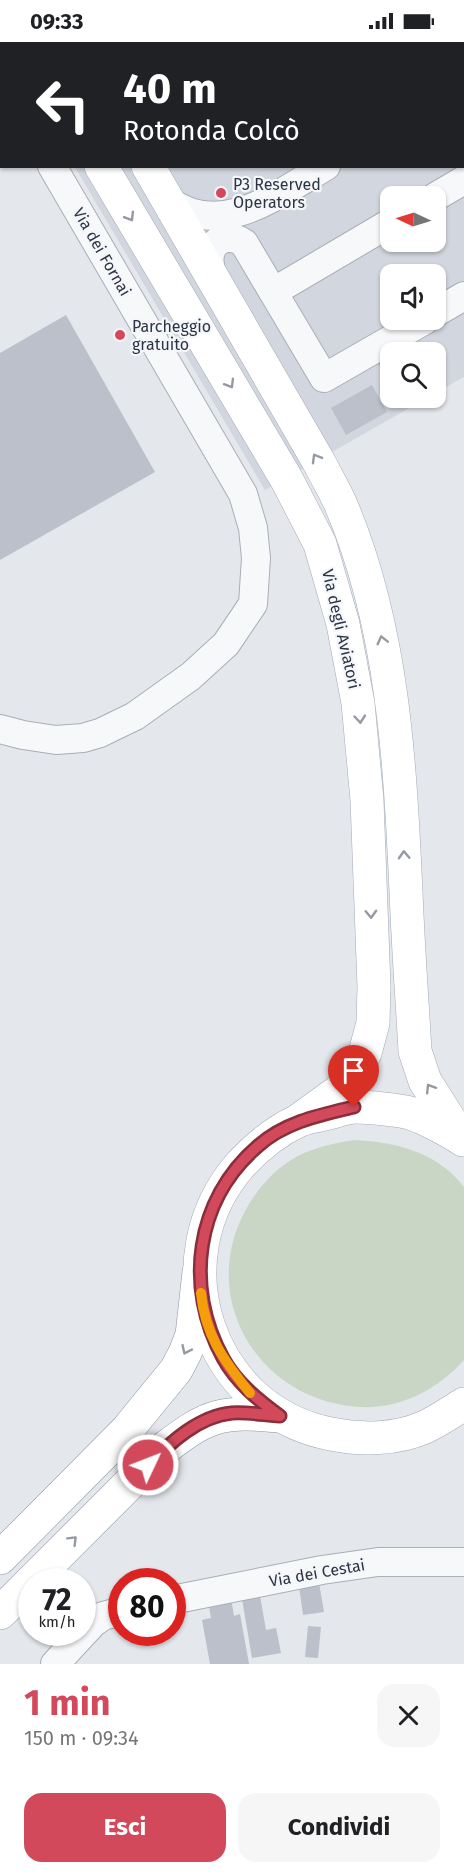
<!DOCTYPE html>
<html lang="it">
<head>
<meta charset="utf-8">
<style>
  body { margin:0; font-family:"Fira Sans",sans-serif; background:#f6f6f6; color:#202124; height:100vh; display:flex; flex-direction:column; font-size:22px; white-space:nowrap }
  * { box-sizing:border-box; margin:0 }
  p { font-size:20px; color:#757577 }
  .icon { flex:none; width:33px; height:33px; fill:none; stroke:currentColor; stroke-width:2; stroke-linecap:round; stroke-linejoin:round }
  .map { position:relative; height:1622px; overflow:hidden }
  .sheet { display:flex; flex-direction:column; background:#fff; flex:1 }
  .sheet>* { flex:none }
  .top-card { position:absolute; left:0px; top:0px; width:465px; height:126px; box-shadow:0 2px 4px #0004; background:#202124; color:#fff; overflow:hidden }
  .needle { width:39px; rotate:274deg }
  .controls { position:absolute; left:380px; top:144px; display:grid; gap:12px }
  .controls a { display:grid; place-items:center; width:66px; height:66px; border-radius:12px; background:#fff; box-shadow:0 2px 4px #0004; font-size:30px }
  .speed { position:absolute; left:18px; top:1526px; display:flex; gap:12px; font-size:30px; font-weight:700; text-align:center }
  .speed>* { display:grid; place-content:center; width:78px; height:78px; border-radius:50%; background:#fff; box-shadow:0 2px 4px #0004; line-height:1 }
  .speed small { font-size:15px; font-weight:400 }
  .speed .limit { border:9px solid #d22; background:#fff; color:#111 }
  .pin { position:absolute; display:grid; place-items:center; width:51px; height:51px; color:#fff; margin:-62px -26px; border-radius:50% 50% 50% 0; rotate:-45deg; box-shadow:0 0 6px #0007 }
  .pin .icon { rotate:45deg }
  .me { position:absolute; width:66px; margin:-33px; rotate:47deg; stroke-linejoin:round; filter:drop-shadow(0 0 4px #0008) }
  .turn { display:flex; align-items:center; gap:21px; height:126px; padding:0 24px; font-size:27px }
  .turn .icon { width:78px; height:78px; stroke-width:2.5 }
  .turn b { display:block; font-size:42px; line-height:51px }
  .round { display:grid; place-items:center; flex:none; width:63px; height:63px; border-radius:18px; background:#f6f6f6 }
  .head { display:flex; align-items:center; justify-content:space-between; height:102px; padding:0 24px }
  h1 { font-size:36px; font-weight:700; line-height:45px; color:#d1495b }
  .action { display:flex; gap:12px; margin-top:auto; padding:12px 24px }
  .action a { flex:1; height:69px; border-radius:18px; background:#d1495b; color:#fff; font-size:24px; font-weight:700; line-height:69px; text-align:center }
  .action a+a { background:#f6f6f6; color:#202124 }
  .status { display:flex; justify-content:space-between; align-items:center; height:42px; padding:0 30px; background:#fff; direction:ltr }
  .status svg { height:16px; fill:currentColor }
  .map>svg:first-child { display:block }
</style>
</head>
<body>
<div class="status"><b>09:33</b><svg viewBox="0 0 49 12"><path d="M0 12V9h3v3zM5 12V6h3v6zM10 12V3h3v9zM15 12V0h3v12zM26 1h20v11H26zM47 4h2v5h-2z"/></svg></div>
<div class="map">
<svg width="464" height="1622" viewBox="0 0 464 1622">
  <rect width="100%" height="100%" fill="#e4e7ec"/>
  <path fill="#d2d6de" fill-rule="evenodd" d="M2 0H464V335L435 351V310H390V356H427L265 448 75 125 464 124V2ZM390 154H435V200H390ZM390 232H435V278H390Z"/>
  <path fill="#c9d6c5" d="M354 1098C396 1100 437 1110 464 1145V1318C438 1347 401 1367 360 1365 261 1360 197 1259 245 1169 257 1147 275 1126 298 1114 316 1105 335 1101 354 1098Z"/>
  <g fill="#bbc0ca">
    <path d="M66 273 155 430 0 518V311Z"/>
    <path d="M408 298 415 310H390V342L376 318Z"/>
    <path d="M372 343 387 370 346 393 331 366Z"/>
    <path d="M319 1541 324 1570 303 1573 299 1544Z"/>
    <path d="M260 1554 266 1588 276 1586 281 1611 252 1616 242 1557Z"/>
    <path d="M231 1556 234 1574 240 1572 249 1622H210L202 1578 211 1576 208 1559Z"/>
    <path d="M308 1584 321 1585 318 1616 305 1615Z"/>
  </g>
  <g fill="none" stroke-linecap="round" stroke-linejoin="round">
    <defs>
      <g id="minor">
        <path d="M133 0 134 2"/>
        <path d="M214 2 216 0"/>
        <path d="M464 10V9"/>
        <path d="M0 37 2 40"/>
        <path d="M435 155 464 138"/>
        <path d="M168 158C221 199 279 151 326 124"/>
        <path d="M214 238C211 229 207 219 211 209 216 194 233 193 244 201L324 336 425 278"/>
        <path d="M273 250 390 181"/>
        <path d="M435 271 464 254"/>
        <path d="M0 687 23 693 56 698 83 696 100 691 135 674 191 634 226 602 253 562 256 516 253 486 243 452 52 124"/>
        <path d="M172 1558 322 1528 378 1520H464"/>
        <path d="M55 1622 93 1581 103 1574 122 1569"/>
      </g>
      <g id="major">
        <path d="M27 0V2"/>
        <path d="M74 0 75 2"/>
        <path d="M101 124 287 438 320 502 343 582 358 661 367 758 374 945 373 981 365 1011 346 1044 299 1078"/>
        <path d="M148 124 320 422C327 436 335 449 341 463 393 585 400 719 406 850 408 903 412 956 415 1009L425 1039 461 1096"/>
        <path d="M463 1098C452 1090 423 1075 410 1071 398 1068 369 1065 356 1065 346 1065 335 1070 325 1072 316 1074 306 1075 298 1079 276 1089 257 1105 241 1122 158 1216 207 1368 331 1392 361 1398 396 1398 425 1385 438 1379 451 1370 464 1362"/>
      </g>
      <g id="highway">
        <path d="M0 1516 127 1388 176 1328 185 1311 192 1293 199 1230"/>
        <path d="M32 1539 165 1406C210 1371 224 1369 280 1374"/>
        <path d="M0 1571 32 1539"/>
      </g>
    </defs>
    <use href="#minor" stroke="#a9aeb7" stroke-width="30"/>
    <use href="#major" stroke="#a3abb8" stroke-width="34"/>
    <use href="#highway" stroke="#8b94a3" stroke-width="34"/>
    <use href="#minor" stroke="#f7f8fa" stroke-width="28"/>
    <use href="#major" stroke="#fff" stroke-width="33"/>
    <use href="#highway" stroke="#fff" stroke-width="33"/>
  </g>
  <defs><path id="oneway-chevron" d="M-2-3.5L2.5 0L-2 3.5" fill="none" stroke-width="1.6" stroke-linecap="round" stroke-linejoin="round" transform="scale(1.5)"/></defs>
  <g stroke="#959aa2">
    <use href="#oneway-chevron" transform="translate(130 175) rotate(59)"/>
    <use href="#oneway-chevron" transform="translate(230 342) rotate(59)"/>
    <use href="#oneway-chevron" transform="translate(316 416) rotate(-120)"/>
    <use href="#oneway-chevron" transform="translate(382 598) rotate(-104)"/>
    <use href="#oneway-chevron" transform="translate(360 677) rotate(85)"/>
    <use href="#oneway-chevron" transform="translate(404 813) rotate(-93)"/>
    <use href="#oneway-chevron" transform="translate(371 872) rotate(88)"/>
    <use href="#oneway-chevron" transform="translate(430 1046) rotate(-122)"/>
    <use href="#oneway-chevron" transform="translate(186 1308) rotate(115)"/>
    <use href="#oneway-chevron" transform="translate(73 1498) rotate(-45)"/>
  </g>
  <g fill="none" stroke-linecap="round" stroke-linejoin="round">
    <defs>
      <path id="route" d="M148 1423C171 1400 199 1374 232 1371 248 1370 264 1373 280 1374 258 1358 236 1340 223 1316 184 1245 195 1158 258 1104 285 1080 320 1073 354 1065"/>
    </defs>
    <use href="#route" stroke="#882f3b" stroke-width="15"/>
    <use href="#route" stroke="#d1495b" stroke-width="10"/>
    <path stroke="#f59e0b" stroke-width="10" d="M201 1251C205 1293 224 1319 250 1351"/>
  </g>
  <g fill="#d1495b" stroke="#f4f6f9" stroke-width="2">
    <circle cx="221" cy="151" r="6"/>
    <circle cx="120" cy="293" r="6"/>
  </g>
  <g text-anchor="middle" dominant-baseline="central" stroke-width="4.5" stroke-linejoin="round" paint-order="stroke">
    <g font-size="16" fill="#2b3445" stroke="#f4f6f9" text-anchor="start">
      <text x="233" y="142">P3 Reserved<tspan x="233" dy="18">Operators</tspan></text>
      <text x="132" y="284">Parcheggio<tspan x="132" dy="18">gratuito</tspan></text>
    </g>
    <g font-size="16" fill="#2b3445" stroke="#f4f6f9">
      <text transform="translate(102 210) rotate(60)">Via dei Fornai</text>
      <text transform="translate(341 587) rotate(77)">Via degli Aviatori</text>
      <text transform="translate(317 1531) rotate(-10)">Via dei Cestai</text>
    </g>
  </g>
</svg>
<div class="controls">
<a><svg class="needle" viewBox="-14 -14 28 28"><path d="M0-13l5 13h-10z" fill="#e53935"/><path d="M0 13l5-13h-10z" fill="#757577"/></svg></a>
<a><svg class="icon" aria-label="sound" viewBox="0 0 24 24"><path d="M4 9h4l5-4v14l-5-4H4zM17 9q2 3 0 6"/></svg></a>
<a><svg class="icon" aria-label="search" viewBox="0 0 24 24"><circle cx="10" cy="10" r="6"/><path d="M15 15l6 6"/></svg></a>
</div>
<div class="speed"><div>72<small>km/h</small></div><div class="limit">80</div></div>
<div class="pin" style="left:354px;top:1065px;background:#d93025"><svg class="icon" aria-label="arrive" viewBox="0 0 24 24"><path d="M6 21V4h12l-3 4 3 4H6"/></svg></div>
<svg class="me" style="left:148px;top:1423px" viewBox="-20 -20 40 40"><circle r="17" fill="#d1495b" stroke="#fff" stroke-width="3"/><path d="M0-11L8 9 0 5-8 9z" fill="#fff"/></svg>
<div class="top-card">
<div class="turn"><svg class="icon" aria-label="left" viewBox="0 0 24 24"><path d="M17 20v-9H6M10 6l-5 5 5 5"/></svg><div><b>40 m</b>Rotonda Colcò</div></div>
</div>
</div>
<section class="sheet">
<div class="head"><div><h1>1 min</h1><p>150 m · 09:34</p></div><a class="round"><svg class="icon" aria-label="close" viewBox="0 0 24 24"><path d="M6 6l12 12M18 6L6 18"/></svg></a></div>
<div class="action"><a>Esci</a><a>Condividi</a></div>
</section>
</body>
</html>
